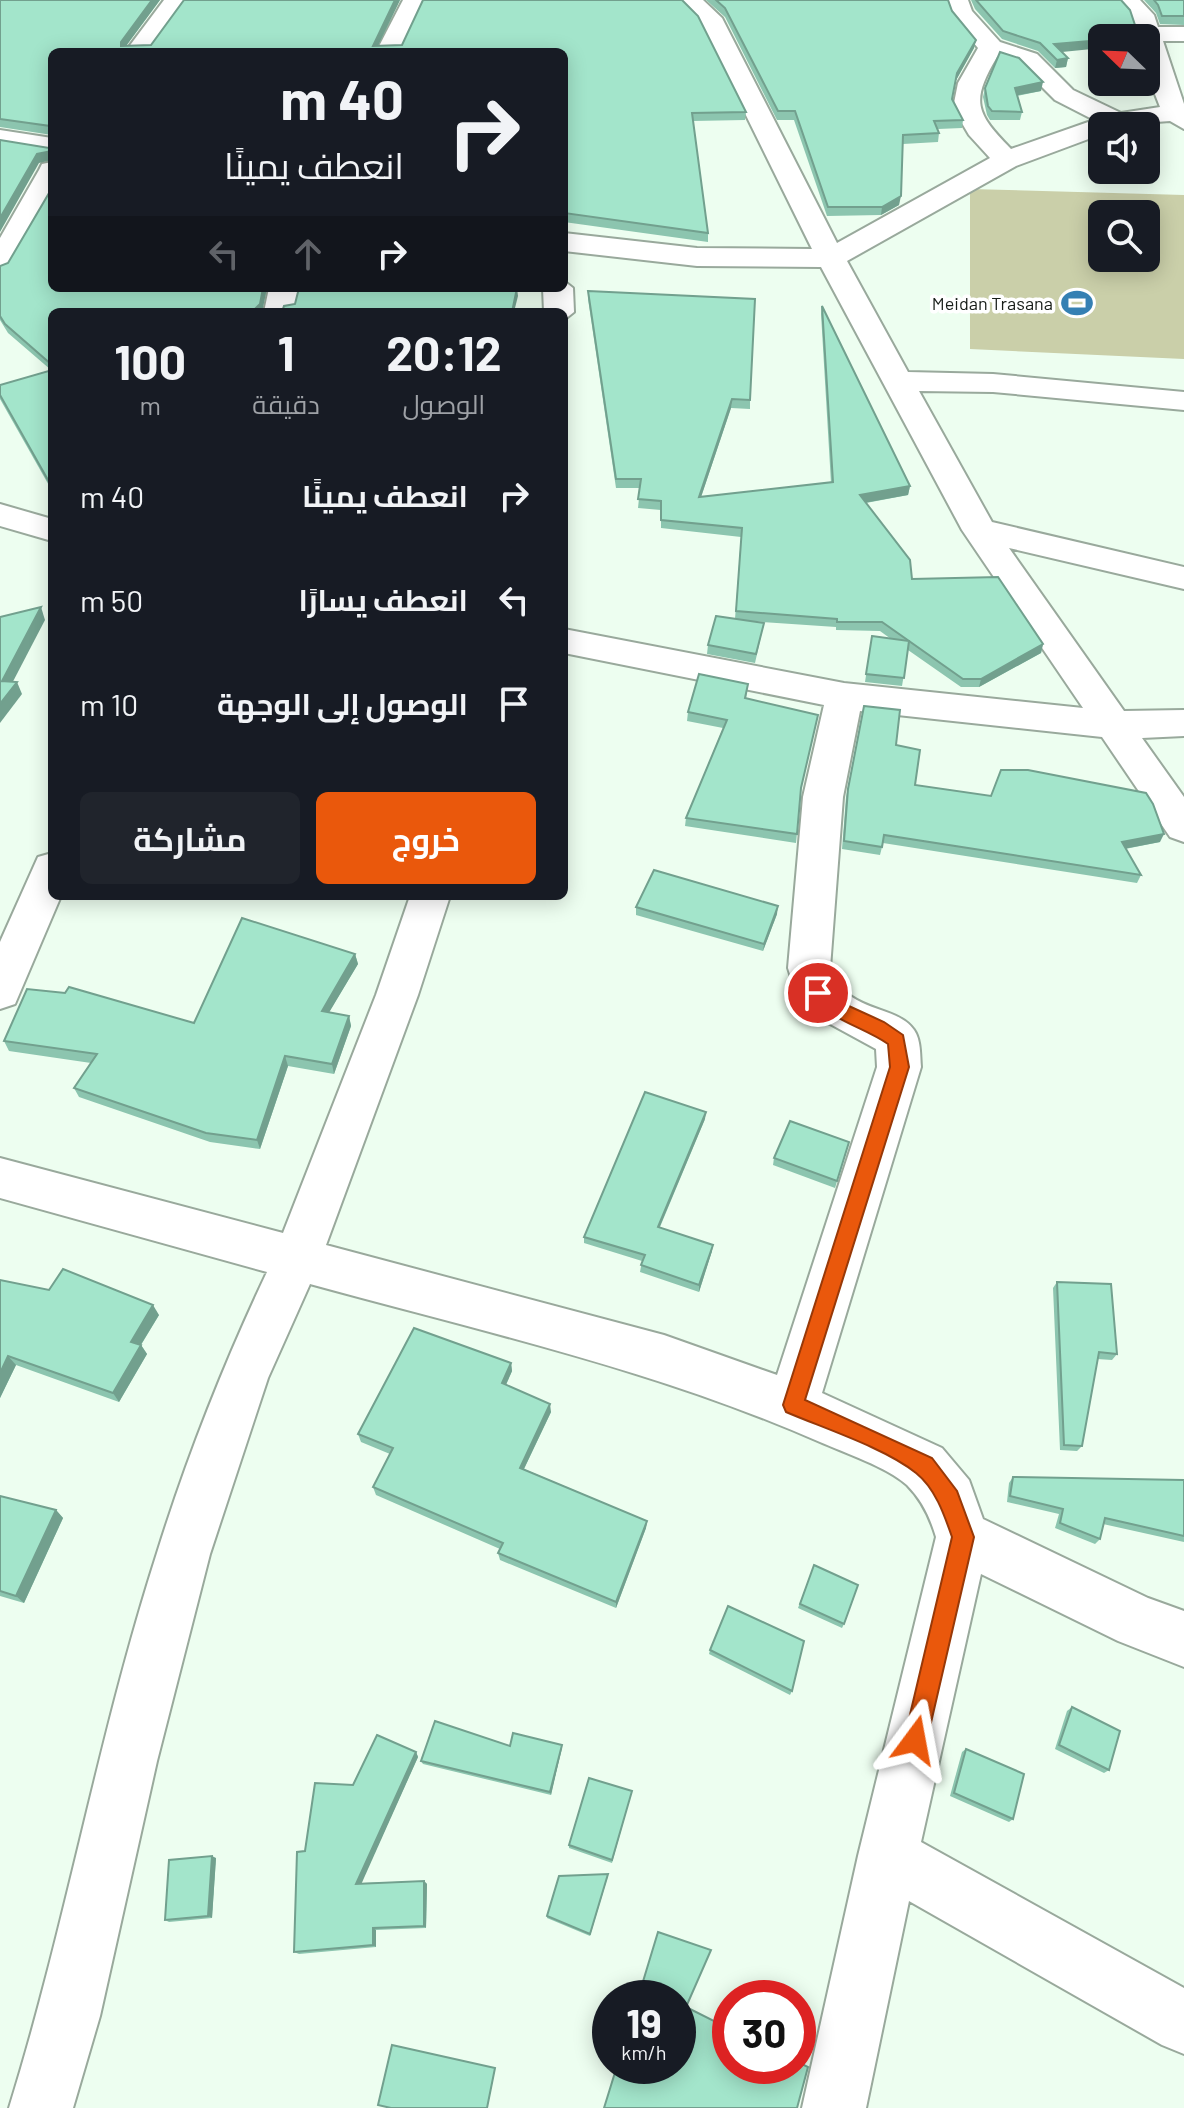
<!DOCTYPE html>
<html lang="ar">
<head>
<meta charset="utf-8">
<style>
  body { margin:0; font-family:Barlow,Cairo,sans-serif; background:#20242c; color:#f1f3f6; direction:rtl; height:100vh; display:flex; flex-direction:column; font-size:30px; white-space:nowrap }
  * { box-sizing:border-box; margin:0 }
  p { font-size:26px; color:#9ea1a6 }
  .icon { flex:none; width:44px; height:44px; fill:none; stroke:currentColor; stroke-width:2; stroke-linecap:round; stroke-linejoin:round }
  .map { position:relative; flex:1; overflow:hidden; direction:ltr }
  .side { position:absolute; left:48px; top:308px; width:520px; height:592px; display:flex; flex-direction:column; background:#171b24; border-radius:12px; box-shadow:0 4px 20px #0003; direction:rtl }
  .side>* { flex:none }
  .guide { position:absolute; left:48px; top:48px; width:520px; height:244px; border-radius:12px; box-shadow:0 4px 20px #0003; direction:rtl; background:#171b24; color:#f1f3f6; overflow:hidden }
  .needle { width:52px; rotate:293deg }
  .fabs { position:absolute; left:1088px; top:24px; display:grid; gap:16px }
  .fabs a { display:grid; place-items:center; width:72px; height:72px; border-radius:12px; background:#171b24; box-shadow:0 4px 20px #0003; font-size:40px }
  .speed { position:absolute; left:592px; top:1980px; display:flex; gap:16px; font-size:40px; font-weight:700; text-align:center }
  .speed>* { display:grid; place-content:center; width:104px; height:104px; border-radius:50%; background:#171b24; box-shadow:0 4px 20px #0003; line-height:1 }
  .speed small { font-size:20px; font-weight:400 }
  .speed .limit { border:12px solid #d22; background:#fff; color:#111 }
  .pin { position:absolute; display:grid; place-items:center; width:68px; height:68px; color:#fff; margin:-34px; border:4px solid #fff; border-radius:50%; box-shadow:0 2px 8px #0007 }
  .me { position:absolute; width:88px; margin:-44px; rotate:13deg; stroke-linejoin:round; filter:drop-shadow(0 0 6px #0008) }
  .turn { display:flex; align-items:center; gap:28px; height:168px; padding:0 32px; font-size:36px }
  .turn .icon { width:104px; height:104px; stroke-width:2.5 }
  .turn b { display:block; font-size:56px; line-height:68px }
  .lanes { display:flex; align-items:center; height:76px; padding:0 32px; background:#0003; justify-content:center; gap:40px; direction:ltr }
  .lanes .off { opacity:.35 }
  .eta { display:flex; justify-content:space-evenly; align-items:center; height:136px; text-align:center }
  .eta b { font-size:48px; font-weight:700; line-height:56px }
  .button { display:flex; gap:16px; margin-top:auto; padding:16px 32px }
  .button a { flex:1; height:92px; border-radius:12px; background:#ea580c; color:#fff; font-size:32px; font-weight:700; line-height:92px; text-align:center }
  .button a+a { background:#20242c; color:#f1f3f6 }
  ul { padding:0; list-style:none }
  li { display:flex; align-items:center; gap:24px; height:104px; padding:0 32px }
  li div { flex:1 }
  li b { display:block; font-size:30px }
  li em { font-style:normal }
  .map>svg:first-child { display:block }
</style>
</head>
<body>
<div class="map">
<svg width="1184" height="2108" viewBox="0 0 1184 2108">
  <rect width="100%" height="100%" fill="#edfef0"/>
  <path fill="#cacfa9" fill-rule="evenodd" d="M970 189 1184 195V359L970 349ZM1102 214H1146V258H1102Z"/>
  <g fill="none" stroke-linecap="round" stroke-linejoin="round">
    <defs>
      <g id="minor">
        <path d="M164 0H188L150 52H125Z"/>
        <path d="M403 0H427L400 52H376Z"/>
        <path d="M677 0H703L722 18 837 243 990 158 969 135 953 108 958 83 978 48 953 18 944 0H968L972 11 1000 42 1037 54 1073 90 1121 113 1160 107 1146 71V38H1138L1131 17 1115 0H1140L1154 15 1158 27H1184V41H1163L1184 104V129L1170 121 1102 126V134L1016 166 847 261 908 372 993 374 1184 392V410L993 392 919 391 992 522 1184 567V589L1009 548 1124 711 1184 710V736L1142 738 1184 797V842L1170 837 1102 737 860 711 843 797 830 968C847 1015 895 1003 914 1030 921 1040 920 1055 921 1067L822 1393 942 1448 969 1480 983 1519 1148 1598 1184 1611V1667L1118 1641 981 1574 921 1842 1184 1988V2054L1162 2045 909 1901 866 2108H802L858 1856 936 1537C930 1517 922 1500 907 1485 887 1467 845 1453 820 1442 657 1370 481 1331 310 1284L268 1378 210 1554 157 1761 100 2016 73 2108H9C66 1925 98 1736 157 1553 187 1457 224 1363 267 1272L0 1198V1158L283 1233 376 995 410 896H450L418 995 326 1245 664 1335 777 1375 877 1067 876 1049 810 1013 795 990 788 968 803 797 824 705 564 653V629L844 683 1083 708 962 530 821 267 697 266 564 251V233L697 248 812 249 700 22ZM997 57 1019 64 1055 100 1094 120 1011 149C976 113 970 102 997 57Z"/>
        <path d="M0 130 52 138V154L0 146Z"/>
        <path d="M52 162V195L14 263 10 269 0 272V238L39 170 42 164Z"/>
        <path d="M564 281 573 288 574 312 564 320V312H544L543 288H564Z"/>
        <path d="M269 288H299L294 312H264Z"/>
        <path d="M0 504 52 519V541L0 526Z"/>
        <path d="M52 853V896H61L15 1004 0 1009V942L38 857Z"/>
      </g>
    </defs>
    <use href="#minor" stroke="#99a99c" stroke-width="4"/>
    <use href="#minor" fill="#fff" fill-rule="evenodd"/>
  </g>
  <g fill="#8cc5af">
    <path d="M0 0H160L126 46 151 45 184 0H400L378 46 402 45 423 0H682L698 16 746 112 745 120 693 121 708 233V242L564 222V52H52V135L0 127Z"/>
    <path d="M706 0H948L952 11 976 40 974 48 955 82 952 99 963 120 962 128 938 129 939 133 938 142 903 144 899 205 881 215 827 216 794 120H777L725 17Z"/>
    <path d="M971 0H1121L1137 31 1145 35V38H1102L1061 52 1068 58 1066 67 1055 68 1038 51 1002 39 975 9Z"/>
    <path d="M1144 0H1184V25L1160 24 1156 13Z"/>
    <path d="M985 88 1041 91 1017 96 1022 112 1020 120H990L987 115 983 97Z"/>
    <path d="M0 266 52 288H267L262 312H52L51 489 0 399V385L51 370 8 333 0 320Z"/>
    <path d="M588 291 750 400V409L731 408 701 497 831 483 821 314 822 306 910 486 908 495 866 503 912 579 1043 644 1041 653 979 687H961L908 650 902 686 865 682 872 636 891 639 880 631 836 630V627L748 621 764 623 755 663 707 654 708 645 735 619 741 537 661 528V510L638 508 640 488H616L588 299Z"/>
    <path d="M748 684 746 698 801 792 796 843 685 826 686 818 723 728 687 721 688 712Z"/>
    <path d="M864 706 896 745 915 785 1160 842 1125 849 1141 875 1137 883 883 843 880 855 842 849 846 797Z"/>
    <path d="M636 907 777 914 763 951 636 915Z"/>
    <path d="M355 954 358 964 329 1012 349 1016 351 1026 334 1074 288 1066 260 1149 210 1142 79 1097 74 1088 91 1063 9 1051 4 1041 194 1023Z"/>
    <path d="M705 1119 660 1227 712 1251 699 1292 640 1272 642 1261 584 1243V1237Z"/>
    <path d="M849 1142 835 1188 773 1165 774 1158Z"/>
    <path d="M0 1280 159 1315 141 1345 147 1354 119 1402 16 1365 0 1398Z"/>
    <path d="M1057 1282 1117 1354 1112 1360 1097 1359 1082 1446 1077 1451 1060 1450 1053 1288Z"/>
    <path d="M511 1363 512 1371 506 1385 551 1412 524 1469 647 1521 646 1528 616 1608 500 1560 498 1553 500 1549 376 1495 373 1487 390 1454 361 1442 358 1434Z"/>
    <path d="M1013 1477 1184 1480V1542L1103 1524 1100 1539 1095 1544 1055 1528 1059 1514 1007 1502 1009 1483Z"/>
    <path d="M0 1496 56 1510 63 1518 24 1603 0 1596Z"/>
    <path d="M814 1565 844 1624 842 1628 798 1608Z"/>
    <path d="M710 1650 792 1691 790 1695 709 1654Z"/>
    <path d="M1072 1707 1109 1770 1104 1773 1055 1749 1067 1711Z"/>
    <path d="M562 1745 551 1795 423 1764 421 1761 510 1746Z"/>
    <path d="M966 1749 1013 1819 1009 1822 950 1796 962 1752Z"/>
    <path d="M416 1752 418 1757 361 1883 424 1881 427 1884 426 1928 376 1930V1947L299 1954 294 1952 305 1851 353 1785Z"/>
    <path d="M632 1791 612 1863 569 1848V1845Z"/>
    <path d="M216 1858 212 1918 169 1922 165 1920Z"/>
    <path d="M608 1876 590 1936 547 1918V1916Z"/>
  </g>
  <g fill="#72a08e">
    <path d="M152 0H160L123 50 121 42Z"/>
    <path d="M395 0H400L375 52 373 46Z"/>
    <path d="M976 40 974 48 955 82 957 73Z"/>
    <path d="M1102 40V48L1052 53 1054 44Z"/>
    <path d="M1068 58 1066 67 1055 68 1057 60Z"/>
    <path d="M1043 82 1041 91 1013 96 1015 88Z"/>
    <path d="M52 151V160L39 163 0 232V218L37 154Z"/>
    <path d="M901 196 899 205 881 215 882 207Z"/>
    <path d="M263 288H267L262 312H252Z"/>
    <path d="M517 288 518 296 514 312H512Z"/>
    <path d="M732 399 731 408 698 506 699 497Z"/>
    <path d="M52 474V488L51 489 48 480Z"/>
    <path d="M910 486 908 495 858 504 860 495Z"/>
    <path d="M41 607 45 620 7 693 2 681Z"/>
    <path d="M1043 644 1041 653 979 687 981 679Z"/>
    <path d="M17 682 22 694 0 723V704Z"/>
    <path d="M1164 834 1160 842 1118 850 1122 842Z"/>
    <path d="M778 906 777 914 763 951 764 944Z"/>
    <path d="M355 954 358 964 324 1021 322 1011Z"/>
    <path d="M349 1016 351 1026 334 1074 332 1064Z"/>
    <path d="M285 1056 288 1066 260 1149 257 1140Z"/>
    <path d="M706 1112 705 1119 657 1233 658 1227Z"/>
    <path d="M713 1245 712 1251 699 1292V1285Z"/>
    <path d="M153 1305 159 1315 137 1351 131 1342Z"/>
    <path d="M141 1345 147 1354 119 1402 113 1393Z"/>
    <path d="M8 1356 16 1365 0 1398V1373Z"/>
    <path d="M511 1363 512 1371 503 1391 502 1383Z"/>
    <path d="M550 1404 551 1412 521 1475 520 1468Z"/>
    <path d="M56 1510 63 1518 24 1603 16 1596Z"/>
    <path d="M647 1521 646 1528 616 1608V1602Z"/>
    <path d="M562 1745V1748L551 1795 550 1792Z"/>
    <path d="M416 1752 418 1757 360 1887 356 1884Z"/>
    <path d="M212 1856 216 1858 212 1918 208 1916Z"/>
    <path d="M424 1881 427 1884 426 1928 424 1926Z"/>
    <path d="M373 1928 376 1930V1947L373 1945Z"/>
  </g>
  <g fill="#a3e5cb" stroke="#72a08e" stroke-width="2">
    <path d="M0 0H152L121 42V46L151 45 184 0H395L373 46 402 45 423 0H682L698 16 746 112 692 113 708 233 564 213V52H52V129L50 126 0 119Z"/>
    <path d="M716 0H948L952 11 976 40 957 73 952 99 963 120 934 121 939 133 903 135 901 196 882 207H828L795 111H778L725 8Z"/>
    <path d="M976 0H1121L1130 10 1137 31 1145 35 1119 38H1102V40L1054 44 1068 58 1057 60 1040 43 1003 31Z"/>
    <path d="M1154 0H1184V16H1162L1158 5Z"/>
    <path d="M1000 52 1019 58 1043 82 1015 88 1022 112 992 111 988 106 985 88Z"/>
    <path d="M0 140 49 148 52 146V179V151L37 154 0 218Z"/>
    <path d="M52 188V288H263L260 304 252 312H52V365L5 324 0 316V266L8 263Z"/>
    <path d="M299 288H517L512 312H282L284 306 295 304Z"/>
    <path d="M588 291 755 299 750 400 732 399 699 497 833 482 822 306 910 486 860 495 910 560 912 579 998 577 1043 644 981 679H963L882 622H837V619L736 611 742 528 661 520V501L638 499 641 479H616Z"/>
    <path d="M52 370V474L48 480 0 395V385Z"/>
    <path d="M41 607 2 681 17 682 0 704V617Z"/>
    <path d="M716 616 764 623 756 654 708 645Z"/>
    <path d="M872 636 909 641 904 678 866 674Z"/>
    <path d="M699 674 748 684 745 698 818 715 801 788 797 834 686 818 727 720 688 712Z"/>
    <path d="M864 706 900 710 896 745 920 750 915 785 991 796 1001 770H1028L1146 793 1153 804 1164 834 1122 842 1141 875 884 835 882 847 844 841 848 789Z"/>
    <path d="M654 870 778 906 764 944 636 907Z"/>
    <path d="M242 918 355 954 322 1011 349 1016 332 1064 285 1056 257 1140 206 1133 74 1088 97 1054 4 1041 27 989 65 993 69 987 194 1023Z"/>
    <path d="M645 1092 706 1112 658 1227 713 1245 699 1285 641 1265 645 1255 584 1237Z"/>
    <path d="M790 1121 849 1142 837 1181 774 1158Z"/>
    <path d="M63 1269 153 1305 131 1342 141 1345 113 1393 8 1356 0 1373V1280L49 1290Z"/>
    <path d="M1057 1282 1111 1284 1117 1354 1099 1352 1082 1446 1064 1445Z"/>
    <path d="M414 1328 511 1363 502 1383 550 1404 520 1468 647 1521 616 1602 498 1553 503 1543 373 1487 393 1448 358 1434Z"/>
    <path d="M1013 1477 1184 1480V1536L1105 1518 1100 1539 1060 1523 1063 1509 1010 1496Z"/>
    <path d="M0 1496 56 1510 16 1596 0 1591Z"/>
    <path d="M814 1565 858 1585 844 1624 800 1604Z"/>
    <path d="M728 1606 804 1641 792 1691 710 1650Z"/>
    <path d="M1072 1707 1120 1731 1109 1770 1059 1745Z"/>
    <path d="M435 1721 510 1746 513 1733 562 1745 550 1792 421 1761Z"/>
    <path d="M377 1735 416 1752 356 1884 424 1881V1926L373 1928V1945L294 1952 297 1852 305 1851 315 1783 353 1785Z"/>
    <path d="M966 1749 1024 1774 1013 1819 954 1793Z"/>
    <path d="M589 1778 632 1791 612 1860 569 1845Z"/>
    <path d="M212 1856 208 1916 165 1920 169 1860Z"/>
    <path d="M608 1874 590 1934 547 1916 559 1876Z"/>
    <path d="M658 1932 711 1950 686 2007 730 2029V2066H798V2062L808 2067 797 2108H604L617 2066H678V1998H638Z"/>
    <path d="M392 2045 495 2068 487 2108H391L378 2105Z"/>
  </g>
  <path fill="#ea580c" stroke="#983908" stroke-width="2" d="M818 985 851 1007 884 1022 903 1035 909 1067 805 1400 932 1458 957 1491 974 1537 927 1740 924 1748 915 1752 907 1748 904 1740 952 1537C944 1514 935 1488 916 1473 885 1448 823 1428 786 1412L783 1405 890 1067 888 1044C864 1027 826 1019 809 993L812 988Z"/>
  <defs>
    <symbol id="stadium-bare" viewBox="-9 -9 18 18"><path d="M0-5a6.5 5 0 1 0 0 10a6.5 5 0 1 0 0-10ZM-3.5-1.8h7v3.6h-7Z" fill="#3580b3" stroke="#fff" stroke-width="2.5" paint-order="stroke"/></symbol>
  </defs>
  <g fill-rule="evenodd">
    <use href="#stadium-bare" x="1055" y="281" width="44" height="44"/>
  </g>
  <g text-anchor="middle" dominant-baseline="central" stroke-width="7" stroke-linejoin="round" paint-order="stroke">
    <g font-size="18" fill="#171d18" stroke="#fff" text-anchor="end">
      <text x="1053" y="303">Meidan Trasana</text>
    </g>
  </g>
</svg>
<div class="fabs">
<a><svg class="needle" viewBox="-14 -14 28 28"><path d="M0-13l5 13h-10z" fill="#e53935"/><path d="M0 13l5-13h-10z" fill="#9ea1a6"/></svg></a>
<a><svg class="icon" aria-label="sound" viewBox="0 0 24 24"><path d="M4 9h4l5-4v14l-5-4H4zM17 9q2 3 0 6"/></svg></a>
<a><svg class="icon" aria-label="search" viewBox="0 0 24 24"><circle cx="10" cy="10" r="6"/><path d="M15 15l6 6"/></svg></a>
</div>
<div class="speed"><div>19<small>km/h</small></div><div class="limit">30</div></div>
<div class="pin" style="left:818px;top:993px;background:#d93025"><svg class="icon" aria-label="arrive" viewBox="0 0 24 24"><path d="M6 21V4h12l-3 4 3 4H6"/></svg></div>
<svg class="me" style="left:915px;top:1740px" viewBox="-20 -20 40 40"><path d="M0-17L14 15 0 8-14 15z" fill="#ea580c" stroke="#fff" stroke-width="4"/></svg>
<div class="guide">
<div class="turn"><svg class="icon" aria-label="right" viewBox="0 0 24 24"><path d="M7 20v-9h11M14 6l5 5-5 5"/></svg><div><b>40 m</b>انعطف يمينًا</div></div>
<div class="lanes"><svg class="icon off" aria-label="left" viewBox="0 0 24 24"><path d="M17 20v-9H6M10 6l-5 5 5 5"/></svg><svg class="icon off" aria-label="ahead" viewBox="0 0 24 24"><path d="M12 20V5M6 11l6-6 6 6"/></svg><svg class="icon" aria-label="right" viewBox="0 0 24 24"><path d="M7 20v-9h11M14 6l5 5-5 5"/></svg></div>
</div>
<section class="side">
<div class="eta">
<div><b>20:12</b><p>الوصول</p></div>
<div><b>1</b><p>دقيقة</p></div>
<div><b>100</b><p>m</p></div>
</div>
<ul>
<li><svg class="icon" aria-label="right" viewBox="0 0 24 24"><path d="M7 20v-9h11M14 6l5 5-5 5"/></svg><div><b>انعطف يمينًا</b></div><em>40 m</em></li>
<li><svg class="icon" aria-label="left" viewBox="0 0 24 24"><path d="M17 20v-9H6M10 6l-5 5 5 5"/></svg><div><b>انعطف يسارًا</b></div><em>50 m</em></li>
<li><svg class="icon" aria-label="arrive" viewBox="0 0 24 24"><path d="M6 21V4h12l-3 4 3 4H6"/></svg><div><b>الوصول إلى الوجهة</b></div><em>10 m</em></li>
</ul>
<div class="button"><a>خروج</a><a>مشاركة</a></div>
</section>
</div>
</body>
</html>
